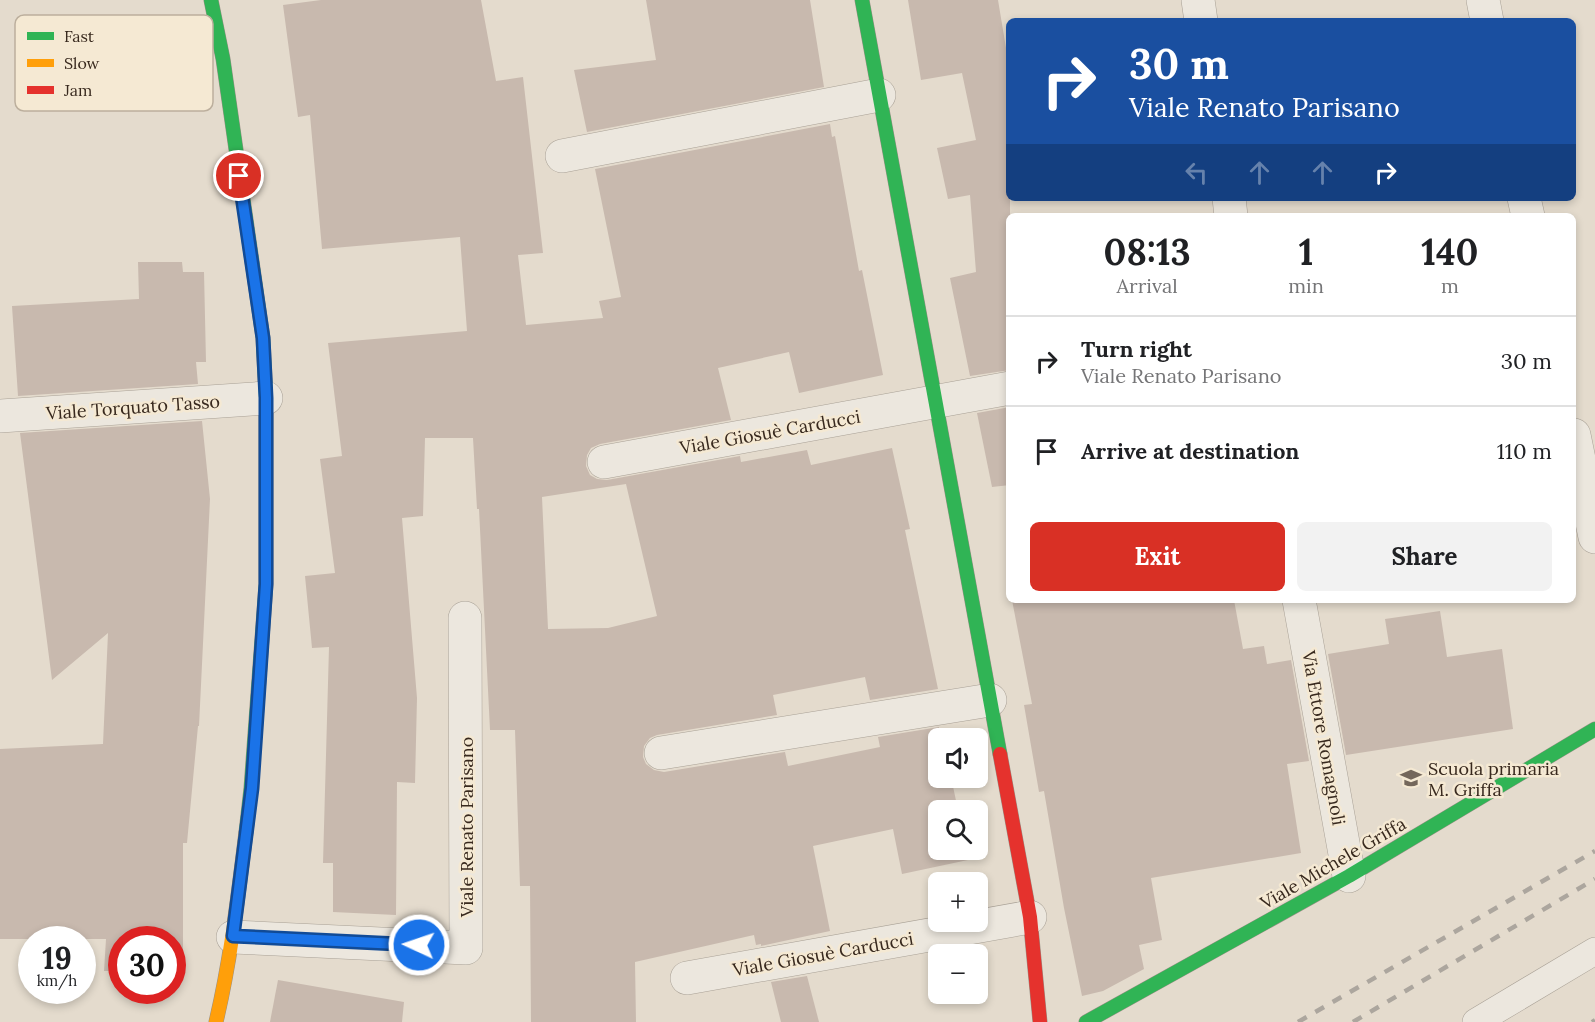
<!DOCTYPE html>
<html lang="en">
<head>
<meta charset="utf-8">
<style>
  body { margin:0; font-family:Lora,serif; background:#f2f2f2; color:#202124; height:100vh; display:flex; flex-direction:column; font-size:22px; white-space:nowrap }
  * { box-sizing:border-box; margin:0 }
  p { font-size:20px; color:#757577 }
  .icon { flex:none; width:33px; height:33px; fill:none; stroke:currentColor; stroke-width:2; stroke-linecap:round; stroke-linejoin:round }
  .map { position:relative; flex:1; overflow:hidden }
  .drawer { position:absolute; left:1006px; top:213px; width:570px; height:390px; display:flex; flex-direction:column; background:#fff; border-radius:9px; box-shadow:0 3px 9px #0003 }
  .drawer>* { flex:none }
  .guide { position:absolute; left:1006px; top:18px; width:570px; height:183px; border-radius:9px; box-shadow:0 3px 9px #0003; background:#1a4fa0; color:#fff; overflow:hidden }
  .fabs { position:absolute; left:928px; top:728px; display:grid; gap:12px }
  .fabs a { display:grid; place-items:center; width:60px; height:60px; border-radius:9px; background:#fff; box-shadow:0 3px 9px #0003; font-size:30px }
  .speed { position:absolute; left:18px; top:926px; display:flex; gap:12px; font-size:30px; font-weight:700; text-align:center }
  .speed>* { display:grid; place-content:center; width:78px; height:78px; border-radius:50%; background:#fff; box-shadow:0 3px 9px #0003; line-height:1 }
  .speed small { font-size:15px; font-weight:400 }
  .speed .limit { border:9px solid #d22; background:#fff; color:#111 }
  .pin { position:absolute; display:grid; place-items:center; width:51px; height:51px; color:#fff; margin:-26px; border:3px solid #fff; border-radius:50%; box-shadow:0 2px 6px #0007 }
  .me { position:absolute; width:66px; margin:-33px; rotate:273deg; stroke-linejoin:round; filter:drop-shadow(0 0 4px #0008) }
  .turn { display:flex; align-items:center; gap:21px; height:126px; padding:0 24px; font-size:27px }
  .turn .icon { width:78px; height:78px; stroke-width:2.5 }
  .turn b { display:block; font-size:42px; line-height:51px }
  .lanes { display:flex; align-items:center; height:57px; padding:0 24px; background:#0003; justify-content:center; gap:30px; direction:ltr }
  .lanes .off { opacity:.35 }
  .eta { display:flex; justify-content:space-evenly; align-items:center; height:102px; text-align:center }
  .eta b { font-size:36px; font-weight:700; line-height:42px }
  .cta { display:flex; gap:12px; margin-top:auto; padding:12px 24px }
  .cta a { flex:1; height:69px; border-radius:9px; background:#d93025; color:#fff; font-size:24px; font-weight:700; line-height:69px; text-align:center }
  .cta a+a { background:#f2f2f2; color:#202124 }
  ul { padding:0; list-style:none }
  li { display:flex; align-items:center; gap:18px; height:90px; padding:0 24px; border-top:2px solid #e0e0e0 }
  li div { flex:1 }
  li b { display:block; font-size:22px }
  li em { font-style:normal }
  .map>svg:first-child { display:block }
</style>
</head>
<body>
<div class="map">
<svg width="1595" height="1022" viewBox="0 0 1595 1022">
  <rect width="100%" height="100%" fill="#e4dbcd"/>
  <g fill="#c8b9ae" fill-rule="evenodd">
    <path d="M321 0H481L496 81 523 77 543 253 518 255 526 325 603 318 599 301 621 297 595 169 830 124 832 137 835 136 859 271 862 270 883 375 799 393 789 352 718 368 731 420 600 444 591 448 587 455 586 466 590 475 597 479 607 480 740 456 741 462 807 450 811 465 892 448 910 529 905 530 938 689 870 700 865 677 773 695 777 715 657 735 650 738 644 746 643 757 646 764 654 770 664 772 785 752 788 766 880 747 878 737 939 727V777H951L958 810H939V849H966L968 860 902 874 893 829 813 846 830 931 761 946V944L756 945 754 935 635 962 636 1022H531L530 886H520L515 730H490L479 509H477L473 438H425L423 516 402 518 417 698 415 783 397 782 396 915 333 912V863H323L329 647 312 648 305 576 335 573 320 459 342 456 328 343 467 331 460 237 322 249 310 115 298 117 283 5ZM626 484 657 616 608 628 548 629 542 497Z"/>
    <path d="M646 0H810L824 87 587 132 574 70 656 60Z"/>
    <path d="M908 0H998L1010 72V370L970 376 950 278 976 272 970 195 948 199 937 148 976 140 962 73 921 80Z"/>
    <path d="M138 262H182L183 272H204L206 362H196L198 384 18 396 12 306 139 299Z"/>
    <path d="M1010 407V485L992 487 977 413Z"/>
    <path d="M202 421 210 499 199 726H198L187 843H183V973H172V939H122V971H104L106 939H0V749L103 744 108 633 52 680 20 433Z"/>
    <path d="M1012 600H1234L1243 649 1264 646 1267 664 1291 660 1309 761 1287 764 1301 853 1151 878 1162 940 1139 945 1144 969 1103 991 1082 996 1064 908 1044 791 1039 792 1024 705 1032 704Z"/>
    <path d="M1440 611 1447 657 1502 649 1513 729 1346 755 1328 654 1389 644 1385 619Z"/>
    <path d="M807 976 819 1022H781L771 982Z"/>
    <path d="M278 980 404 1002 402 1022H270Z"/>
  </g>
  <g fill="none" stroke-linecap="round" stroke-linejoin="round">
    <defs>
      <path id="lane" d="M1476 1022 1595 951"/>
      <g id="street">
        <path d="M1198 0 1201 21"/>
        <path d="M1483 0 1487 21"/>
        <path d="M562 156 879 95"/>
        <path d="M1229 198 1231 216"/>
        <path d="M1524 198 1528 216"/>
        <path d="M0 416 266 398"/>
        <path d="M1574 435 1595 537"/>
        <path d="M604 462 1010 388"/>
        <path d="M1299 600 1349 876"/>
        <path d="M661 753 990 700"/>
        <path d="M233 937 466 948 465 618"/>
        <path d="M687 978 1030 917"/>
      </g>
      <g id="fast">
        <path d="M211 0 223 59 263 338 266 398V584L251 788 246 832"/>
        <path d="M862 0 1000 754"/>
        <path d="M1086 1022 1349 876 1595 729"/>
      </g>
      <path id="slow" d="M216 1022C231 959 238 896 246 832"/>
      <path id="jam" d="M1000 754 1030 917 1040 1022"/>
    </defs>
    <use href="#lane" stroke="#a9a196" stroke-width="28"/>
    <use href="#street" stroke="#a9a196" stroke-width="34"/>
    <use href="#fast" stroke="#999086" stroke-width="15"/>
    <use href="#slow" stroke="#999086" stroke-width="15"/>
    <use href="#jam" stroke="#999086" stroke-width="15"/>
    <use href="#lane" stroke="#ece7de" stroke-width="27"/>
    <use href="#street" stroke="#ece7de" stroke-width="33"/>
    <use href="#fast" stroke="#30b455" stroke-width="14"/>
    <use href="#slow" stroke="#ff9f0a" stroke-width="14"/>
    <use href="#jam" stroke="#e5322d" stroke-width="14"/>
    <g stroke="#aca69e" stroke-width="4.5" stroke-dasharray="10 10" stroke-linecap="butt">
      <path d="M1298 1022 1595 851"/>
      <path d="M1353 1022 1595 879"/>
      <path d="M1592 1022 1595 1020"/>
    </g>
  </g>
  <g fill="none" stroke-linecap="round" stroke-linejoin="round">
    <defs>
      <path id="route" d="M239 176 263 338 266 398V584L252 788 233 936 419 945"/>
    </defs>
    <use href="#route" stroke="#114b97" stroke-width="15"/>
    <use href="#route" stroke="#1a73e8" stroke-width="10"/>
  </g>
  <defs>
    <symbol id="school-bare" viewBox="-9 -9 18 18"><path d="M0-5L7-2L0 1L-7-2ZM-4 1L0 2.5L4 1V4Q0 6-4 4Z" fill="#74675b" stroke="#f5e9d3" stroke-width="2.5" paint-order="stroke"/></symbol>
  </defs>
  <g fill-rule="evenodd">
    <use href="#school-bare" x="1396" y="763" width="30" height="30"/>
  </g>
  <g text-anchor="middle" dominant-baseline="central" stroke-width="5" stroke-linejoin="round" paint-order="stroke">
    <g font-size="18" fill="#38291e" stroke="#f5e9d3">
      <text transform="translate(133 407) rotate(-4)">Viale Torquato Tasso</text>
      <text transform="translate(770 432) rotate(-10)">Viale Giosuè Carducci</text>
      <text transform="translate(1324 738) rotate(80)">Via Ettore Romagnoli</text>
      <text transform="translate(466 827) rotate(-90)">Viale Renato Parisano</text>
      <text transform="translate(1333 863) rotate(-30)">Viale Michele Griffa</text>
      <text transform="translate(823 954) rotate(-10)">Viale Giosuè Carducci</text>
    </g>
    <g font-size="18" fill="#38291e" stroke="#f5e9d3" text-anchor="start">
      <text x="1428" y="768">Scuola primaria<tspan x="1428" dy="21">M. Griffa</tspan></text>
    </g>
  </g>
  <rect x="15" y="15" width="198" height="96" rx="9" fill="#f5e9d3" stroke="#bcaf9d" stroke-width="1.5"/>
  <rect x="27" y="32" width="27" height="8" fill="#30b455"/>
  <rect x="27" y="59" width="27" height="8" fill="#ff9f0a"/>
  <rect x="27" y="86" width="27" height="8" fill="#e5322d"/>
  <g font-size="16" fill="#38291e">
    <text x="64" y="42">Fast</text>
    <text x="64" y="69">Slow</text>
    <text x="64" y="96">Jam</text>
  </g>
</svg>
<div class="fabs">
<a><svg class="icon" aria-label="sound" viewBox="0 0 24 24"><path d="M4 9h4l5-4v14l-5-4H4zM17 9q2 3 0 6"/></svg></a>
<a><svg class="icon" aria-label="search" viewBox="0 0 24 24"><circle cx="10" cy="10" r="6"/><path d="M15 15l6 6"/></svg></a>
<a>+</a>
<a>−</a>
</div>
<div class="speed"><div>19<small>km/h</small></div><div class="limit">30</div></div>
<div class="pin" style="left:239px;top:176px;background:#d93025"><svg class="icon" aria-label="arrive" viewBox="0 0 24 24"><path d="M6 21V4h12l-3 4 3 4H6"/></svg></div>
<svg class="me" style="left:419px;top:945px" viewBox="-20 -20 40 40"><circle r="17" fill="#1a73e8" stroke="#fff" stroke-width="3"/><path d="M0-11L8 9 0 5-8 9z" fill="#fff"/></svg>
<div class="guide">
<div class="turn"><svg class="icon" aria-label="right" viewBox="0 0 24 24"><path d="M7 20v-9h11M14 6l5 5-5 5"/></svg><div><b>30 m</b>Viale Renato Parisano</div></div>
<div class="lanes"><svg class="icon off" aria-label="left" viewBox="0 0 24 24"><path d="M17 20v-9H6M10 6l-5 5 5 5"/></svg><svg class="icon off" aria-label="ahead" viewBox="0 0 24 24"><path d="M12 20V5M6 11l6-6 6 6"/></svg><svg class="icon off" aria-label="ahead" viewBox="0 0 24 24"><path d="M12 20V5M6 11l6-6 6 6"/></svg><svg class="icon" aria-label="right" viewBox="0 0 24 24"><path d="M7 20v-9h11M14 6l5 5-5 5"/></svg></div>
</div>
<section class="drawer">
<div class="eta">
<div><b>08:13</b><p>Arrival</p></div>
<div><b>1</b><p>min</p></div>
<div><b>140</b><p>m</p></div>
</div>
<ul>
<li><svg class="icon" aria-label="right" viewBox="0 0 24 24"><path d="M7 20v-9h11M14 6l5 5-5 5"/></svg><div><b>Turn right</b><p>Viale Renato Parisano</p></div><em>30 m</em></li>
<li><svg class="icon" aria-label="arrive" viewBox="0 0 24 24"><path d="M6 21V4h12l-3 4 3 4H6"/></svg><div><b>Arrive at destination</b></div><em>110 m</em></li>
</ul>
<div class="cta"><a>Exit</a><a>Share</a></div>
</section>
</div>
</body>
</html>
